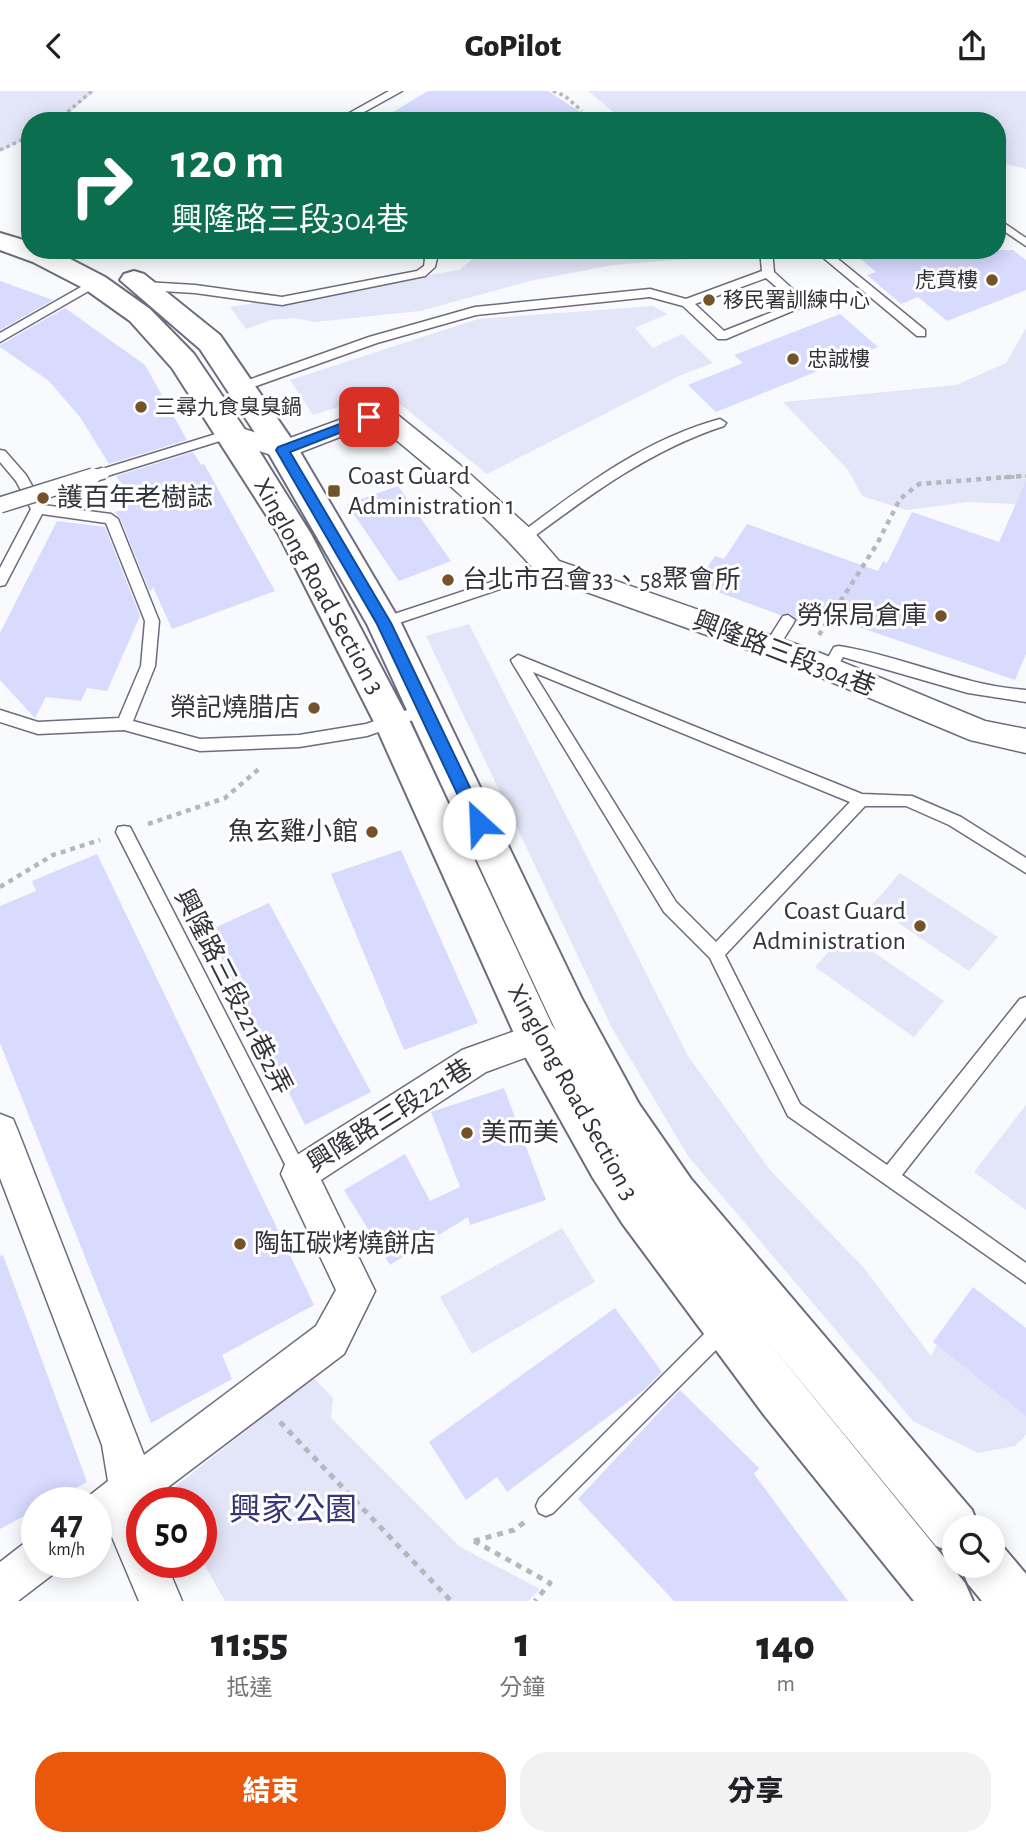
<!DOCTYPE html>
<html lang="zh-TW">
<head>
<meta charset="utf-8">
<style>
  body { margin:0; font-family:"Alegreya Sans","Noto Sans TC",sans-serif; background:#f2f2f2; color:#202124; height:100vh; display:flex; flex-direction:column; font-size:26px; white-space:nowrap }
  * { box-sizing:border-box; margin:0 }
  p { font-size:23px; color:#757577 }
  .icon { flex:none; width:38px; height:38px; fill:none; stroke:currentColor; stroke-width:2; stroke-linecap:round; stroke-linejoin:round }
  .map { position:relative; height:1510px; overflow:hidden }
  .sheet { display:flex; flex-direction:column; background:#fff; flex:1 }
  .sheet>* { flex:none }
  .banner { position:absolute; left:21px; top:21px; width:985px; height:147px; border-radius:28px; box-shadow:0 4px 18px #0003; background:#0b6e4f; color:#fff; overflow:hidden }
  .controls { position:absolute; left:942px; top:1424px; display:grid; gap:14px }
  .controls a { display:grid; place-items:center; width:63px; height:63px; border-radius:50%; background:#fff; box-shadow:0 4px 18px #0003; font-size:35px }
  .speed { position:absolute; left:21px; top:1396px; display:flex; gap:14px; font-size:35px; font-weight:700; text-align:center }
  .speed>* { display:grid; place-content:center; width:91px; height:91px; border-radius:50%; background:#fff; box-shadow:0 4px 18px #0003; line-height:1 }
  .speed small { font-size:18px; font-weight:400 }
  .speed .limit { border:10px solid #d22; background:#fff; color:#111 }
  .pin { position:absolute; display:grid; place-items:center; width:60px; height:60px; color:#fff; margin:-30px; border-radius:14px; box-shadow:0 4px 10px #0006 }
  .me { position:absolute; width:77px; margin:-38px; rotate:335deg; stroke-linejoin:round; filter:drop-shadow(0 0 5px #0008) }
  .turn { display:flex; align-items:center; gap:24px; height:147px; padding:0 35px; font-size:32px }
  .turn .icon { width:91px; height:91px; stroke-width:2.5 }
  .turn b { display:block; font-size:49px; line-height:60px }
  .eta { display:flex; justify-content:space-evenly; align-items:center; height:119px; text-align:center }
  .eta b { font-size:42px; font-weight:800; line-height:49px }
  .action { display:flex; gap:14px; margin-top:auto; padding:14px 35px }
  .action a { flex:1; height:80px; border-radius:28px; background:#ea580c; color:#fff; font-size:28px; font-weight:800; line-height:80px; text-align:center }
  .action a+a { background:#f2f2f2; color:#202124 }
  header { display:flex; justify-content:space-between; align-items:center; height:91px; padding:0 35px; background:#fff; font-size:32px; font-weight:800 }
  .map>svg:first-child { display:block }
</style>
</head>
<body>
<header><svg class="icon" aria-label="back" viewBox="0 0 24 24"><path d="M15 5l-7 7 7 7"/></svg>GoPilot<svg class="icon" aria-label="share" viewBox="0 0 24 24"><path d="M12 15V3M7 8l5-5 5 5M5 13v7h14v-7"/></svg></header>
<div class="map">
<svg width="1026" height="1510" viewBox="0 0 1026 1510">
  <rect width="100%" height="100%" fill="#f9fafe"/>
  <g fill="#e3e5f8">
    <path d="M0 0H95L59 30H30V46L0 61Z"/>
    <path d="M588 0H1026V78L998 71V30H613V21Z"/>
    <path d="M484 159H726L700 167 613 174 530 190 420 220 315 231 294 227 271 229 246 238 230 216 459 179Z"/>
    <path d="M653 215 667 223 635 237 653 257 682 243 713 272 681 284 487 383 385 301 313 324 290 289 478 228Z"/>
    <path d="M1026 237V417L1013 413 969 411 906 419 862 405 848 379 783 311 956 294 1006 272Z"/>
    <path d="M469 533 688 965 770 1079 863 1176 931 1265 943 1242 1026 1304V1344L1015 1355 978 1362 913 1330 688 1065 612 937 426 545Z"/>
    <path d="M900 782 998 846 969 880 872 814Z"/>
    <path d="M846 842 944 910 914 946 815 876Z"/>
    <path d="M1026 1014V1119L974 1081Z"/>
    <path d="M562 1137 595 1191 472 1263 440 1206Z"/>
    <path d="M313 1286 333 1307 331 1327 460 1456 540 1498 528 1510H225L201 1468V1412H169L165 1404Z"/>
  </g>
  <g fill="#d8dafe">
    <path d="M428 0H548L594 30H378Z"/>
    <path d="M850 159H1013L1026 169V199L947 230 918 206 901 213 867 184 876 181Z"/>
    <path d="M0 190 53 209 0 239Z"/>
    <path d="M65 217 145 274 187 349 109 373 80 326 49 290 0 256V254Z"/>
    <path d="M840 223 878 256 716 321 688 294 743 272 734 264Z"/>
    <path d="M193 361 201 374 204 373 275 500 172 538 153 496 150 501 120 427 115 421 128 417 120 399 124 398 116 385Z"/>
    <path d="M1026 390V563L1015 589 814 521 806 534 797 531 790 522 780 524 696 493 715 465 724 468 747 433 878 480 883 470 887 472 912 421 999 451Z"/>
    <path d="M398 395 451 470 399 490 347 413Z"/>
    <path d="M57 430 105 436 140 525 107 600 87 597 81 610 46 606 35 627 0 589V542Z"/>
    <path d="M401 759 478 932 404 959 331 783Z"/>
    <path d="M97 763 314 1214 222 1264 232 1288 151 1332 0 952V815L36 800 32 790Z"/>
    <path d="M269 812 371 1001 305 1034 208 840Z"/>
    <path d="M504 997 546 1109 470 1134 468 1126 390 1174 344 1099 405 1063 430 1110 460 1096 431 1021Z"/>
    <path d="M3 1164 87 1391 47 1412H37V1418L0 1438V1165Z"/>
    <path d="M973 1196 1026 1237V1325L933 1251Z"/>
    <path d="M615 1217 662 1281 644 1299 507 1401 497 1386 466 1409 429 1351Z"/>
    <path d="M680 1299 759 1377 754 1383 848 1510H674L578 1408Z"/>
  </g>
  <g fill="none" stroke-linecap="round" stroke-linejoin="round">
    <defs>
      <g id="service">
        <path d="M389 0H402L348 30H335Z"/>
        <path d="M998 128 1026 147V155L998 136Z"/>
        <path d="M416 159H429L437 167 435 176 425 185 282 214 195 202 145 199 139 195 145 191 195 194 282 206 417 180 424 175 425 168Z"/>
        <path d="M760 159H772L774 181 809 213 726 248H718L683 215 650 206 476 224 377 252 245 299H237L235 296 237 293 369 246 475 216 650 198 686 208 762 180ZM766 187 795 212 724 240 695 213Z"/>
        <path d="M814 159H827L925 239V245H917Z"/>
        <path d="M95 188 101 192 99 194 0 251V242Z"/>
        <path d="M720 328 726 332 724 335C650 359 590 404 528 450H518L516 447 518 444C581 397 643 349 720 328Z"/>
        <path d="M232 338 236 339V345L104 386 97 382 99 379Z"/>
        <path d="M0 359 5 360 26 384 43 414 111 423 118 428 159 530 155 575 133 630 200 648 299 644 366 633 425 613 430 615 432 619 430 623 367 645 299 656 200 660 124 639 38 643 0 631V619L38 631 119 627 141 575 145 530 106 432 42 423 5 494 0 495V477L31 418 16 390 0 371Z"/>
        <path d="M549 472 554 474 556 477 554 480 384 537 377 532 379 528Z"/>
        <path d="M788 524 795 529 793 533 776 560H766L764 556 766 552 783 525Z"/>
        <path d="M839 555C903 565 959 594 1026 599V611L968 602 843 566 833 583H823L821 579 834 556Z"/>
        <path d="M518 564 862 703 912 705 961 726 1026 767V782L949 734 906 715H865L725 864 800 1013 887 1074 1020 908 1026 906V926L902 1084 1026 1172V1192L788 1025 710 867 664 821 513 573 511 569ZM533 581 850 711 716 851 676 811Z"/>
        <path d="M124 735 130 736 305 1077 308 1083 305 1089 299 1092 293 1089 116 741 118 736Z"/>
        <path d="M725 1226 732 1229 735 1236 732 1243 553 1422 546 1425 539 1422 536 1415 539 1408 718 1229Z"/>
      </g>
      <g id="minor">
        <path d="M369 318 394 321 460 374 533 440 559 470 813 559 985 630 1026 638V662L970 649 793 575 539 484C491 428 436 381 379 335L371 334 283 368 223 348 219 342 223 336 232 334 282 350Z"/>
        <path d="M537 932 549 936 554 947 549 958 486 981 321 1089 375 1200 344 1263 151 1409V1412H142V1472H166L182 1510H139L109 1439 96 1445V1412H80L108 1390 102 1354 0 1087V1023L13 1028 18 1040 144 1364 316 1235 336 1199 281 1083 286 1071 462 959Z"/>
        <path d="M37 1448V1472H57L52 1484 18 1510H0V1471L22 1454Z"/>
      </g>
      <g id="secondary">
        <path d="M0 142 30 151V159H53L105 186 150 218 194 263 258 358 311 443 410 631 552 934 556 940 367 533 269 363 200 258 120 189 124 183 134 180 144 183 220 244 299 359 401 532 582 908 639 1013 691 1088 972 1419 979 1437H954V1462L936 1455 766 1248 965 1492 973 1510H914L764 1324 622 1132 593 1087 522 960 374 631 279 444 172 277 130 230 85 198 33 171 0 159Z"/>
        <path d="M992 1452 1004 1457 1026 1483V1510H982L968 1493 960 1475H992Z"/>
      </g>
    </defs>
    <use href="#service" stroke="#6c6c7e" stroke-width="3"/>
    <use href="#minor" stroke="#6c6c7e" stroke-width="3"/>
    <use href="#secondary" stroke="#6c6c7e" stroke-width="4"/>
    <g stroke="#b6b7bc" stroke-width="3.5" stroke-dasharray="3.5 3.5" stroke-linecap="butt">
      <path d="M553 0 565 5 582 20"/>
      <path d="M57 30 92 0"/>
      <path d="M0 59 30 45"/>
      <path d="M997 387 1026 385"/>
    </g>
    <g stroke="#b6b7bc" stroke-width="4.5" stroke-dasharray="5 5" stroke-linecap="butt">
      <path d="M819 544 877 453 900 408 919 393 1021 385"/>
      <path d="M148 733 225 707 260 677"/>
      <path d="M0 796 53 764 100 749"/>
    </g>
    <g stroke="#b6b7bc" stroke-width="5" stroke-dasharray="6 6" stroke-linecap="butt">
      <path d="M280 1331 451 1510"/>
      <path d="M474 1450 550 1492 535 1510"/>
      <path d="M474 1450 514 1439 526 1430"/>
    </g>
    <use href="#service" fill="#fff" fill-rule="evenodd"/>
    <use href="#minor" fill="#fff" fill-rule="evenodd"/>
    <use href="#secondary" fill="#fff" fill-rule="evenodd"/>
    <defs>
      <path id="service-bridge-far1" d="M87 387 104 382"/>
      <path id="service-bridge" d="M0 414 93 385"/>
    </defs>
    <use href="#service-bridge-far1" stroke="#6c6c7e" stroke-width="14" stroke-linecap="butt"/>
    <use href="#service-bridge" stroke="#6c6c7e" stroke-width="18" stroke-linecap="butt"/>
    <use href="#service-bridge-far1" stroke="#fff" stroke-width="11"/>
    <use href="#service-bridge" stroke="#fff" stroke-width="15"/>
  </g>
  <path fill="#1a73e8" stroke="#114b97" stroke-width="2" d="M369 322 375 326 373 329 290 361 391 532 487 732 479 739 471 732 377 533 276 359 278 356Z"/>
  <g fill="#74532a" stroke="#fff" stroke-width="2.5">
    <circle cx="992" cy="189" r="7"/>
    <circle cx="709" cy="209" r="7"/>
    <circle cx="793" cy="268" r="7"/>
    <circle cx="141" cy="316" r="7"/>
    <rect x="327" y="393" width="14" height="14" rx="3.5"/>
    <circle cx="43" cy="407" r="7"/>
    <circle cx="448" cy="489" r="7"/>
    <circle cx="941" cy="525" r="7"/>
    <circle cx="314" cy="617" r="7"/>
    <circle cx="372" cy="741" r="7"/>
    <circle cx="920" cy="835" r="7"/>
    <circle cx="467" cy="1042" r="7"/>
    <circle cx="240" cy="1153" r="7"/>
  </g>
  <g text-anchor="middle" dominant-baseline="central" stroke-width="6" stroke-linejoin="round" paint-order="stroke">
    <g font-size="21" fill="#33333b" stroke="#fff" text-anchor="start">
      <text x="978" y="189" text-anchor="end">虎賁樓</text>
      <text x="723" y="209">移民署訓練中心</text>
      <text x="807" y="268">忠誠樓</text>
      <text x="155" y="316">三尋九食臭臭鍋</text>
    </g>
    <g font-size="26" fill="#33333b" stroke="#fff" text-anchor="start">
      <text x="348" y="385">Coast Guard<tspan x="348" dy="30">Administration 1</tspan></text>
      <text x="57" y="407">護百年老樹誌</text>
      <text x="462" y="489">台北市召會33、58聚會所</text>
      <text x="927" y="525" text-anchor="end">勞保局倉庫</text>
      <text x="300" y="617" text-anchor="end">榮記燒腊店</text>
      <text x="358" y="741" text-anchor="end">魚玄雞小館</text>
      <text x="906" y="820" text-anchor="end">Coast Guard<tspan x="906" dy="30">Administration</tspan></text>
      <text x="481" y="1042">美而美</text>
      <text x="254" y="1153">陶缸碳烤燒餅店</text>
    </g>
    <g font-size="26" fill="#33333b" stroke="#fff">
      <text transform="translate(319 495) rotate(61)">Xinglong Road Section 3</text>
      <text transform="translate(784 563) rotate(21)">興隆路三段304巷</text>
      <text transform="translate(233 901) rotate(63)">興隆路三段221巷2弄</text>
      <text transform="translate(573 1001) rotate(61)">Xinglong Road Section 3</text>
      <text transform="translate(390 1025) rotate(-32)">興隆路三段221巷</text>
    </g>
    <g font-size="32" fill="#393377" stroke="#fff">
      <text x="293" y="1419">興家公園</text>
    </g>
  </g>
</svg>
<div class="controls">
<a><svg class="icon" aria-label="search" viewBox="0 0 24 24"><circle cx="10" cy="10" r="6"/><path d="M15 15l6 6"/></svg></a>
</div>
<div class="speed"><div>47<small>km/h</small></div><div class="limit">50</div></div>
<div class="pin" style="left:369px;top:326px;background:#d93025"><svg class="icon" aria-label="arrive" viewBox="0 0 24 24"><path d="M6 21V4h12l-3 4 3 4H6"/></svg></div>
<svg class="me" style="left:479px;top:732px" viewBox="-20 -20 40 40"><circle r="19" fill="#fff"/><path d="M0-13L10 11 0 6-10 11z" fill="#1a73e8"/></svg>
<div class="banner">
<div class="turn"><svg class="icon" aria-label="right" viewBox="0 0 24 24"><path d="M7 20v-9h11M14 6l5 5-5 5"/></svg><div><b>120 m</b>興隆路三段304巷</div></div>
</div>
</div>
<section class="sheet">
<div class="eta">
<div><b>11:55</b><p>抵達</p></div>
<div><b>1</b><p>分鐘</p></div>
<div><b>140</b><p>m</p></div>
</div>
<div class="action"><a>結束</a><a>分享</a></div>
</section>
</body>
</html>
